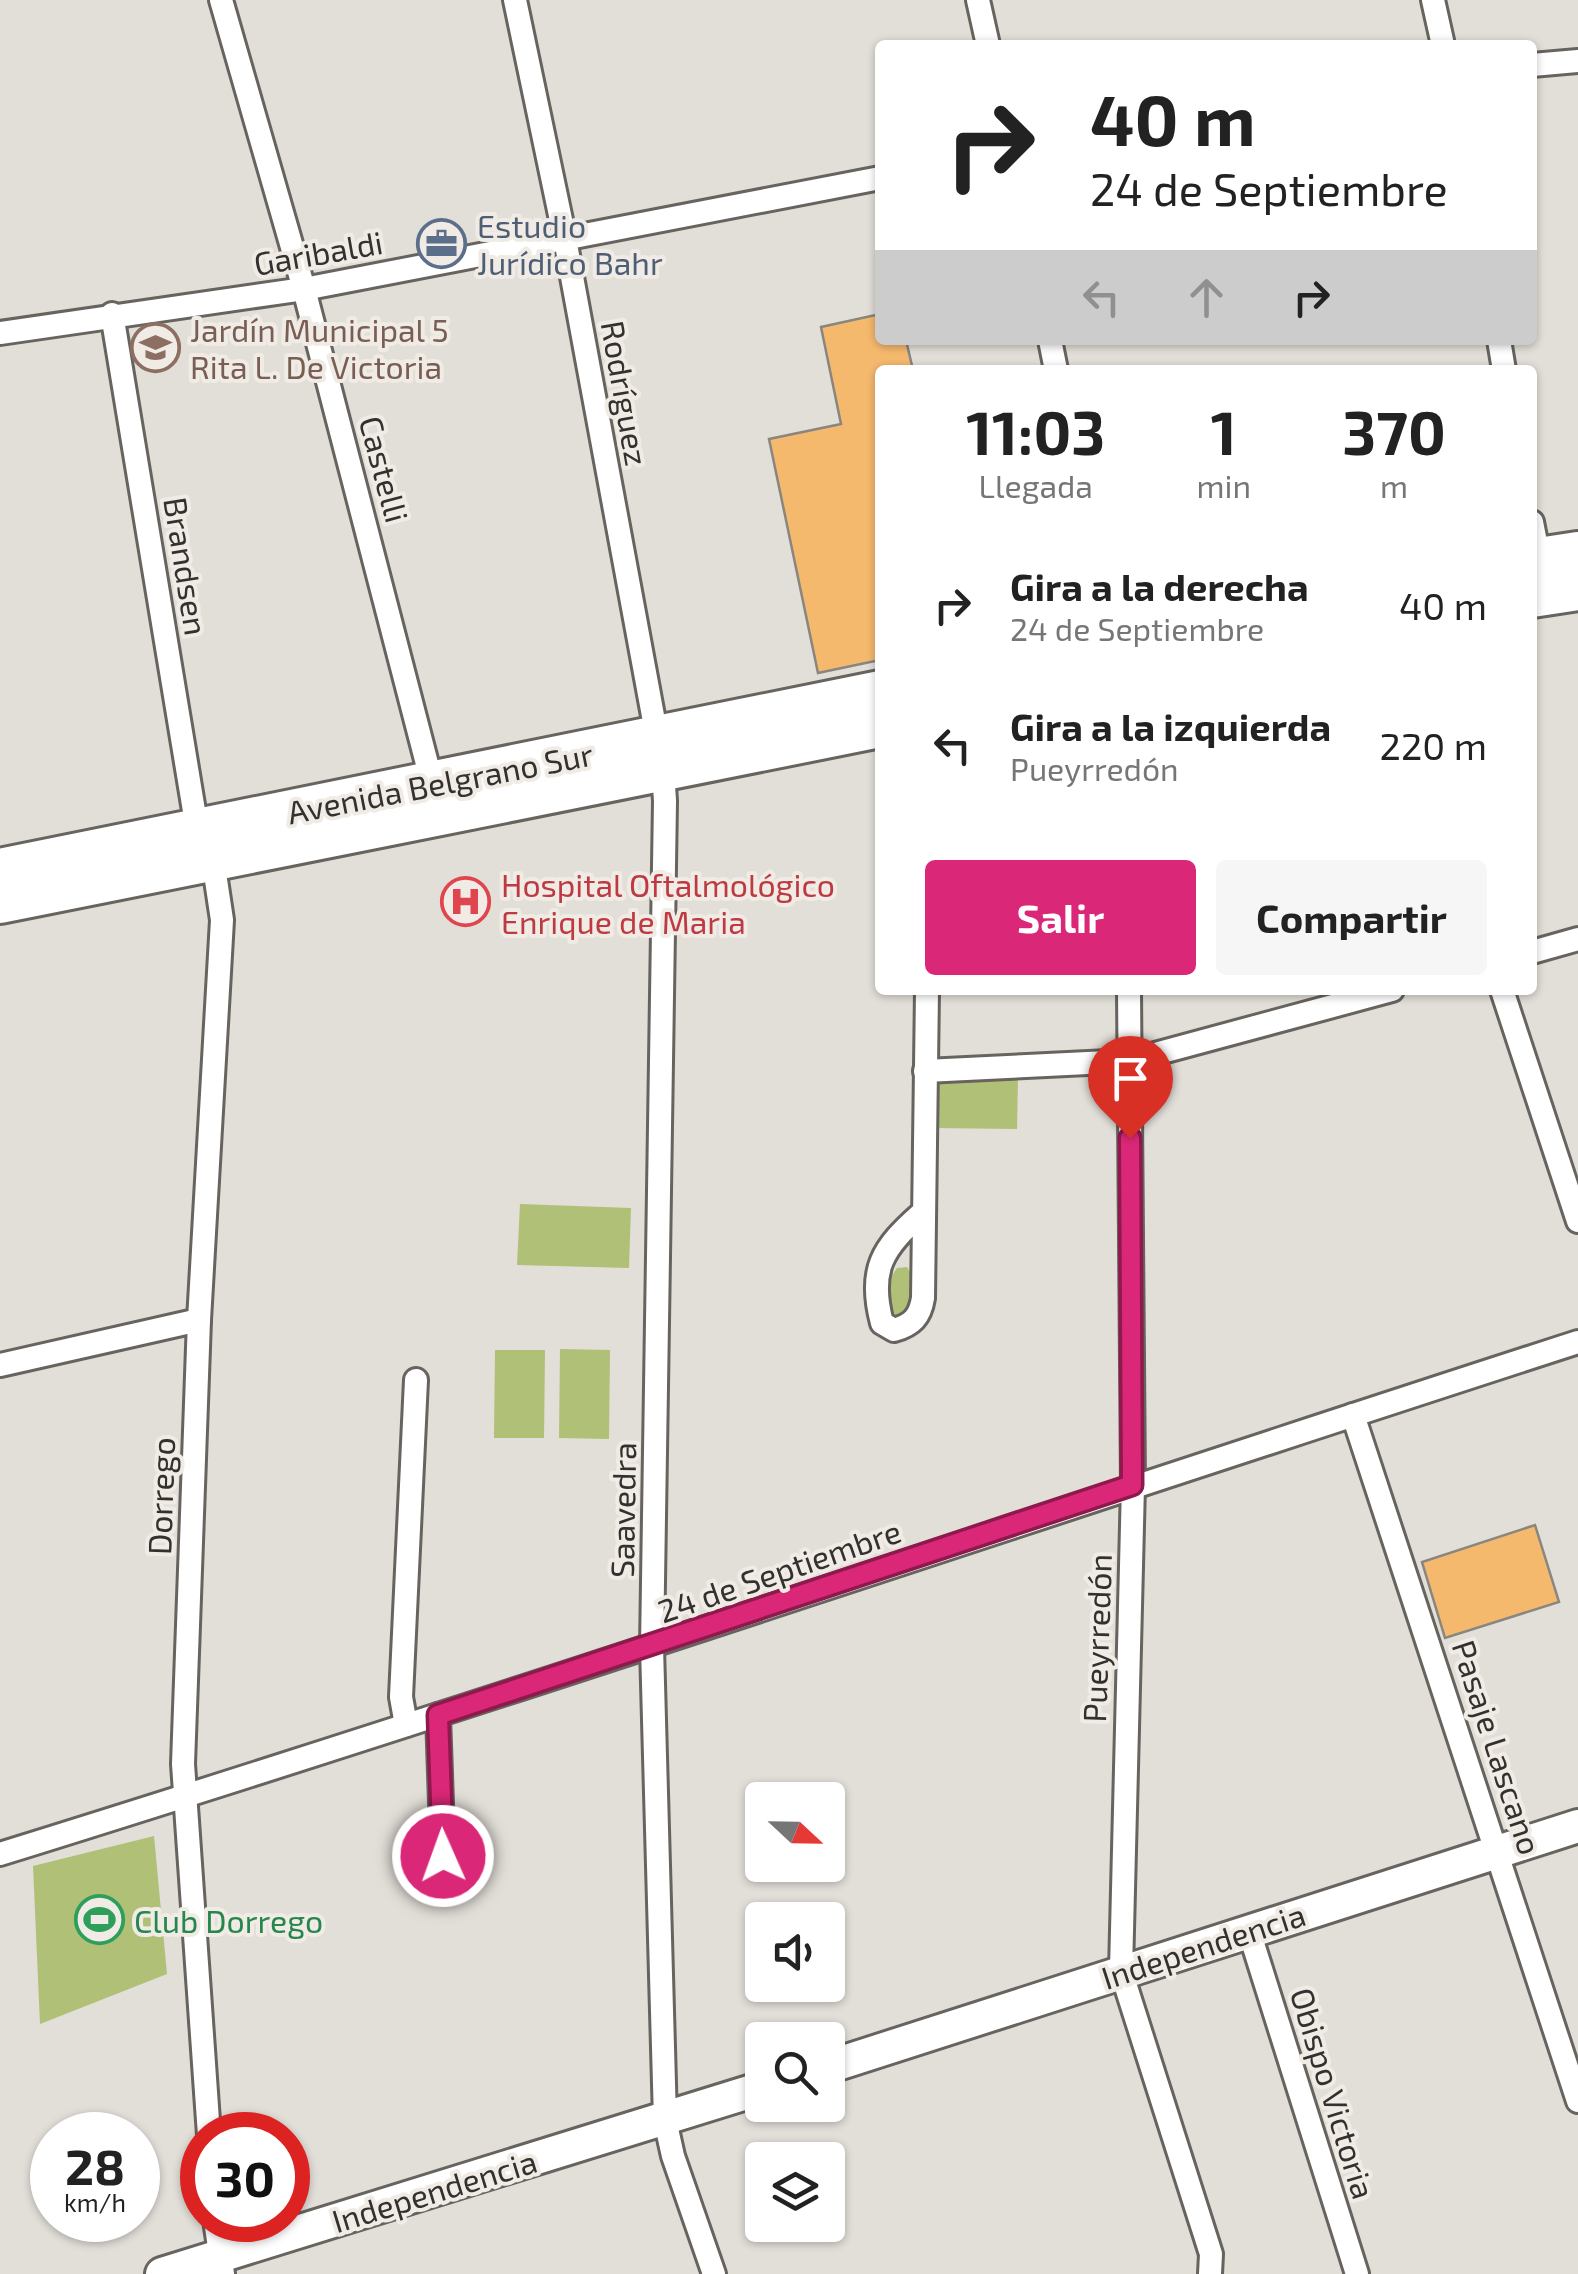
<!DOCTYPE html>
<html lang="es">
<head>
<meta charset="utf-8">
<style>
  body { margin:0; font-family:"Exo 2",sans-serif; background:#f6f6f6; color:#222; height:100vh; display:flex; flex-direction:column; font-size:38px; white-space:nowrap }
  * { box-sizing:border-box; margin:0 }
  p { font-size:32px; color:#767676 }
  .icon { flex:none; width:55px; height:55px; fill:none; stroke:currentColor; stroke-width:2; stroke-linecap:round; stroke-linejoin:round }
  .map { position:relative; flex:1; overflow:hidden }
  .sheet { position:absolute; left:875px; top:365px; width:662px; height:630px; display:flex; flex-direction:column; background:#fff; border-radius:10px; box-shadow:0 2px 8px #0004 }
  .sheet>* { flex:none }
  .hud { position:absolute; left:875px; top:40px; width:662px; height:305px; border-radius:10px; box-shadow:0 2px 8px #0004; background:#fff; color:#222; overflow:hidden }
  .needle { width:65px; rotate:112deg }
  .controls { position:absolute; left:745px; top:1782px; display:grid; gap:20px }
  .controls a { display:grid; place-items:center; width:100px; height:100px; border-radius:10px; background:#fff; box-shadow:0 2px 8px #0004; font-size:50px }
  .speed { position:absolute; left:30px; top:2112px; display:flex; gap:20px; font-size:50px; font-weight:700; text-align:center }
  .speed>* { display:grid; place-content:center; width:130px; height:130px; border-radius:50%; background:#fff; box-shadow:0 2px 8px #0004; line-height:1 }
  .speed small { font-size:25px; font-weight:400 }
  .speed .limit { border:15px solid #d22; background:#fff; color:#111 }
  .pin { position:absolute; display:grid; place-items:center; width:85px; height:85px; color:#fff; margin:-102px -42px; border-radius:50% 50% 50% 0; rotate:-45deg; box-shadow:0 0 10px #0007 }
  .pin .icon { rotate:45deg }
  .me { position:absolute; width:110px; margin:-55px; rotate:358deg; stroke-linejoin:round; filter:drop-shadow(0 0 8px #0008) }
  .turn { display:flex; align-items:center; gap:35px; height:210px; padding:0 50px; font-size:45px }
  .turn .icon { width:130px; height:130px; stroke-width:2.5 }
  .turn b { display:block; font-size:70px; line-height:85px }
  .lanes { display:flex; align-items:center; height:95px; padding:0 50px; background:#0003; justify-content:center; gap:50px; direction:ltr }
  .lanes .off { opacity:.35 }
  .eta { display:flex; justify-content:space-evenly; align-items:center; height:170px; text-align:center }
  .eta b { font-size:60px; font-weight:700; line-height:70px }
  .primary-button { display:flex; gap:20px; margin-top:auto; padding:20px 50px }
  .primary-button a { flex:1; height:115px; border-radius:10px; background:#db2777; color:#fff; font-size:40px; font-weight:700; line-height:115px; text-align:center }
  .primary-button a+a { background:#f6f6f6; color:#222 }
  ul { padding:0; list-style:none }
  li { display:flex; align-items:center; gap:30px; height:140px; padding:0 50px }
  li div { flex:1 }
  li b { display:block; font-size:38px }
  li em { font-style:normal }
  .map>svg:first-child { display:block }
</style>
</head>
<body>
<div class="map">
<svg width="1578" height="2274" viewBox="0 0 1578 2274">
  <rect width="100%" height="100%" fill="#e2ded8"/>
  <g fill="#b0c077">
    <path d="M934 1078 1018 1079 1017 1129 934 1128Z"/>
    <path d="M520 1204 631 1208 629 1268 517 1265Z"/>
    <path d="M907 1267C919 1284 917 1306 899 1319L888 1315 883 1290 897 1268Z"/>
    <path d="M560 1349 610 1350 609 1439 559 1438Z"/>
    <path d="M495 1350H545L544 1438H494Z"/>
    <path d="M154 1836 167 1974 40 2024 33 1866Z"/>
  </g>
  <g fill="#f5b96e" stroke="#89857f" stroke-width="2.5">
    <path d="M880 314V340H906L913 370H880V660L818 673 769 439 841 424 821 327Z"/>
    <path d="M1535 1525 1559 1602 1445 1638 1422 1562Z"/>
  </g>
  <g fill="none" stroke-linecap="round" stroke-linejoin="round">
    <defs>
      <g id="street">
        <path d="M221 0 304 289 432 783"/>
        <path d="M515 0 565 239 663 770 665 801 652 1647 665 2120 673 2156 714 2274"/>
        <path d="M978 0 988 45"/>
        <path d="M1433 0 1443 45"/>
        <path d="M1532 65 1578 61"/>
        <path d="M112 314 197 829"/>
        <path d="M0 333 304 289 880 178"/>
        <path d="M1050 340 1056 370"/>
        <path d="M1499 340 1504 370"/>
        <path d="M1532 522 1539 558"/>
        <path d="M1532 952 1578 939"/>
        <path d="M1129 990 1133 1485 1121 1971 1211 2254 1210 2274"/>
        <path d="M1502 990 1578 1221"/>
        <path d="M925 1071 1129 1061 1392 990"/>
        <path d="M922 1213C882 1248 868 1270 882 1323L894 1330C912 1325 920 1317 923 1298L927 990"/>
        <path d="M0 1365 199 1320"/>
        <path d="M1353 1415 1578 2101"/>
        <path d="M438 1715 444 1891"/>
        <path d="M406 1725 401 1697 416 1380"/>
        <path d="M0 1854C528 1690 1052 1512 1578 1342"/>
        <path d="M1249 1931 1357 2274"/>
        <path d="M209 2135 183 1764 199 1320 222 920 213 860"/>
        <path d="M215 2220 223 2274"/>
      </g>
      <g id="secondary">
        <path d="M828 2067 1578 1826"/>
        <path d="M162 2274 762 2088"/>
      </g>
      <g id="highway">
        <path d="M1532 560 1578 553"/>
        <path d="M1532 596 1578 589"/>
        <path d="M0 870 880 692"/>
        <path d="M0 902 880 726"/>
      </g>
    </defs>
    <use href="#street" stroke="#67635e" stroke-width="28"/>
    <use href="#secondary" stroke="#67635e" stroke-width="38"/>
    <use href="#highway" stroke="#67635e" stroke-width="48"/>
    <use href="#street" stroke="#fff" stroke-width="22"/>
    <use href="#secondary" stroke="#fff" stroke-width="32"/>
    <use href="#highway" stroke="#fff" stroke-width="42"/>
  </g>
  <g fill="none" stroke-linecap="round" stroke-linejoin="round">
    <defs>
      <path id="route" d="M443 1856 438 1715 1132 1485 1130 1138"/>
    </defs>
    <use href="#route" stroke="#8e194d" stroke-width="25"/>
    <use href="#route" stroke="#db2777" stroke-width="18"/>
  </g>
  <defs>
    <symbol id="office-ring" viewBox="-11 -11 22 22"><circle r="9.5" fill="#f0ebe5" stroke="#5c6f8a" stroke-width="1.5"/><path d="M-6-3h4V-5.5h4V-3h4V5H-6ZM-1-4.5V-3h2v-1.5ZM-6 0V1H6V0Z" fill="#5c6f8a"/></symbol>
    <symbol id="school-ring" viewBox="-11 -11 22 22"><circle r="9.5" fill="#f0ebe5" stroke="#8d6e63" stroke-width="1.5"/><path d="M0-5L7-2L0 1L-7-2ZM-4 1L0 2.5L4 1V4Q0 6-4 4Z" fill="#8d6e63"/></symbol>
    <symbol id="hospital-ring" viewBox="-11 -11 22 22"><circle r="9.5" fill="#f0ebe5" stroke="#e0444e" stroke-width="1.5"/><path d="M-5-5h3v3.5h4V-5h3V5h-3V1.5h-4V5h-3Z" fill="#e0444e"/></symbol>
    <symbol id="stadium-ring" viewBox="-11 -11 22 22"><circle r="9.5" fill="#f0ebe5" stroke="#2e9e5b" stroke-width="1.5"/><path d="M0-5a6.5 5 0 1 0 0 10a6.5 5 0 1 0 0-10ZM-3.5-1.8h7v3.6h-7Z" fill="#2e9e5b"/></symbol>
  </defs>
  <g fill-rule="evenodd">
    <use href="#office-ring" x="414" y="216" width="55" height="55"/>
    <use href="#school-ring" x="128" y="320" width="55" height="55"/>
    <use href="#hospital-ring" x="438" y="874" width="55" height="55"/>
    <use href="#stadium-ring" x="72" y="1892" width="55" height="55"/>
  </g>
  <g text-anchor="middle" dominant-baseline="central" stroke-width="8" stroke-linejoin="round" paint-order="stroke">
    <g font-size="32" fill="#4e5e75" stroke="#f0ebe5" text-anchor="start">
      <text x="477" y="225">Estudio<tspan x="477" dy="37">Jurídico Bahr</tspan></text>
    </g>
    <g font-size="32" fill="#33312f" stroke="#f0ebe5">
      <text transform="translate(318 252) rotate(-10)">Garibaldi</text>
      <text transform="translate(626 393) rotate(80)">Rodríguez</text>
      <text transform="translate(385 469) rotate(75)">Castelli</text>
      <text transform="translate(187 566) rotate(81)">Brandsen</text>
      <text transform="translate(440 782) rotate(-11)">Avenida Belgrano Sur</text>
      <text transform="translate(160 1496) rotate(-88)">Dorrego</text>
      <text transform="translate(622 1510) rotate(-89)">Saavedra</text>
      <text transform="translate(779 1570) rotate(-19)">24 de Septiembre</text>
      <text transform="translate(1096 1638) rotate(-88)">Pueyrredón</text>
      <text transform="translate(1498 1747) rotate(72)">Pasaje Lascano</text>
      <text transform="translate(1203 1945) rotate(-18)">Independencia</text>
      <text transform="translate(1334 2093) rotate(73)">Obispo Victoria</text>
      <text transform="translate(434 2190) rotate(-17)">Independencia</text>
    </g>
    <g font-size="32" fill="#785e54" stroke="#f0ebe5" text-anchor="start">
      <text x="190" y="329">Jardín Municipal 5<tspan x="190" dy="37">Rita L. De Victoria</tspan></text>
    </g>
    <g font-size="32" fill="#be3a42" stroke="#f0ebe5" text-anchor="start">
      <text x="501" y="884">Hospital Oftalmológico<tspan x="501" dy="37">Enrique de Maria</tspan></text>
    </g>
    <g font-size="32" fill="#27864d" stroke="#f0ebe5" text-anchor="start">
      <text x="134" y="1920">Club Dorrego</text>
    </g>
  </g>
</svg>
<div class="controls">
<a><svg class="needle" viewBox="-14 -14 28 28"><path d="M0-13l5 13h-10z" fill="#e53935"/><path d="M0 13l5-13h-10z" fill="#767676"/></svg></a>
<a><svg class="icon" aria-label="sound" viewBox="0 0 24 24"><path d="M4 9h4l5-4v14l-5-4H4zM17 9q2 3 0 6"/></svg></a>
<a><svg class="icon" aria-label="search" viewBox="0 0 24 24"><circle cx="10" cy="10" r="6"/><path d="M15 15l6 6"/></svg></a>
<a><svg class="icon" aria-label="layers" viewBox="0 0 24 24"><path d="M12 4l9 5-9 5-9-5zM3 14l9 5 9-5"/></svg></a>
</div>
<div class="speed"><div>28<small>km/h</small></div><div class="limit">30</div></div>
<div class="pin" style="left:1130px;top:1138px;background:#d93025"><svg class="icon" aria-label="arrive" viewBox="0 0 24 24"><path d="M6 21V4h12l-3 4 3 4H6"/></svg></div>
<svg class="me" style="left:443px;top:1856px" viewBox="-20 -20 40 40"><circle r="17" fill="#db2777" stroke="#fff" stroke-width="3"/><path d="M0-11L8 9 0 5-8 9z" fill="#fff"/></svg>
<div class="hud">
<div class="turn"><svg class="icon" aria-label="right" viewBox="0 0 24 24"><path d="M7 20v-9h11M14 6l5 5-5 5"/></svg><div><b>40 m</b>24 de Septiembre</div></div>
<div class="lanes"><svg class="icon off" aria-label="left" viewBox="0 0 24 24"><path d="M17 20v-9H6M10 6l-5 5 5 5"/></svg><svg class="icon off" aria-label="ahead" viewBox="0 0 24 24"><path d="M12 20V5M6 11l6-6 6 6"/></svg><svg class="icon" aria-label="right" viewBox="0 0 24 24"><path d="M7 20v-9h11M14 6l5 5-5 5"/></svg></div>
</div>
<section class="sheet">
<div class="eta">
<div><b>11:03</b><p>Llegada</p></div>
<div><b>1</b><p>min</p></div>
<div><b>370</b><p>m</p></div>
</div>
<ul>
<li><svg class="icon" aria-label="right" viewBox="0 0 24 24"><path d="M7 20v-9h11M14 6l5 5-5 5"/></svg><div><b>Gira a la derecha</b><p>24 de Septiembre</p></div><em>40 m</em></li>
<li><svg class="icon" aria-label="left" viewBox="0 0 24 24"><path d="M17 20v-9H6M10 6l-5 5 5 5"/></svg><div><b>Gira a la izquierda</b><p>Pueyrredón</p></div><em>220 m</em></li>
</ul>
<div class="primary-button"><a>Salir</a><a>Compartir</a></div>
</section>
</div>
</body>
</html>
